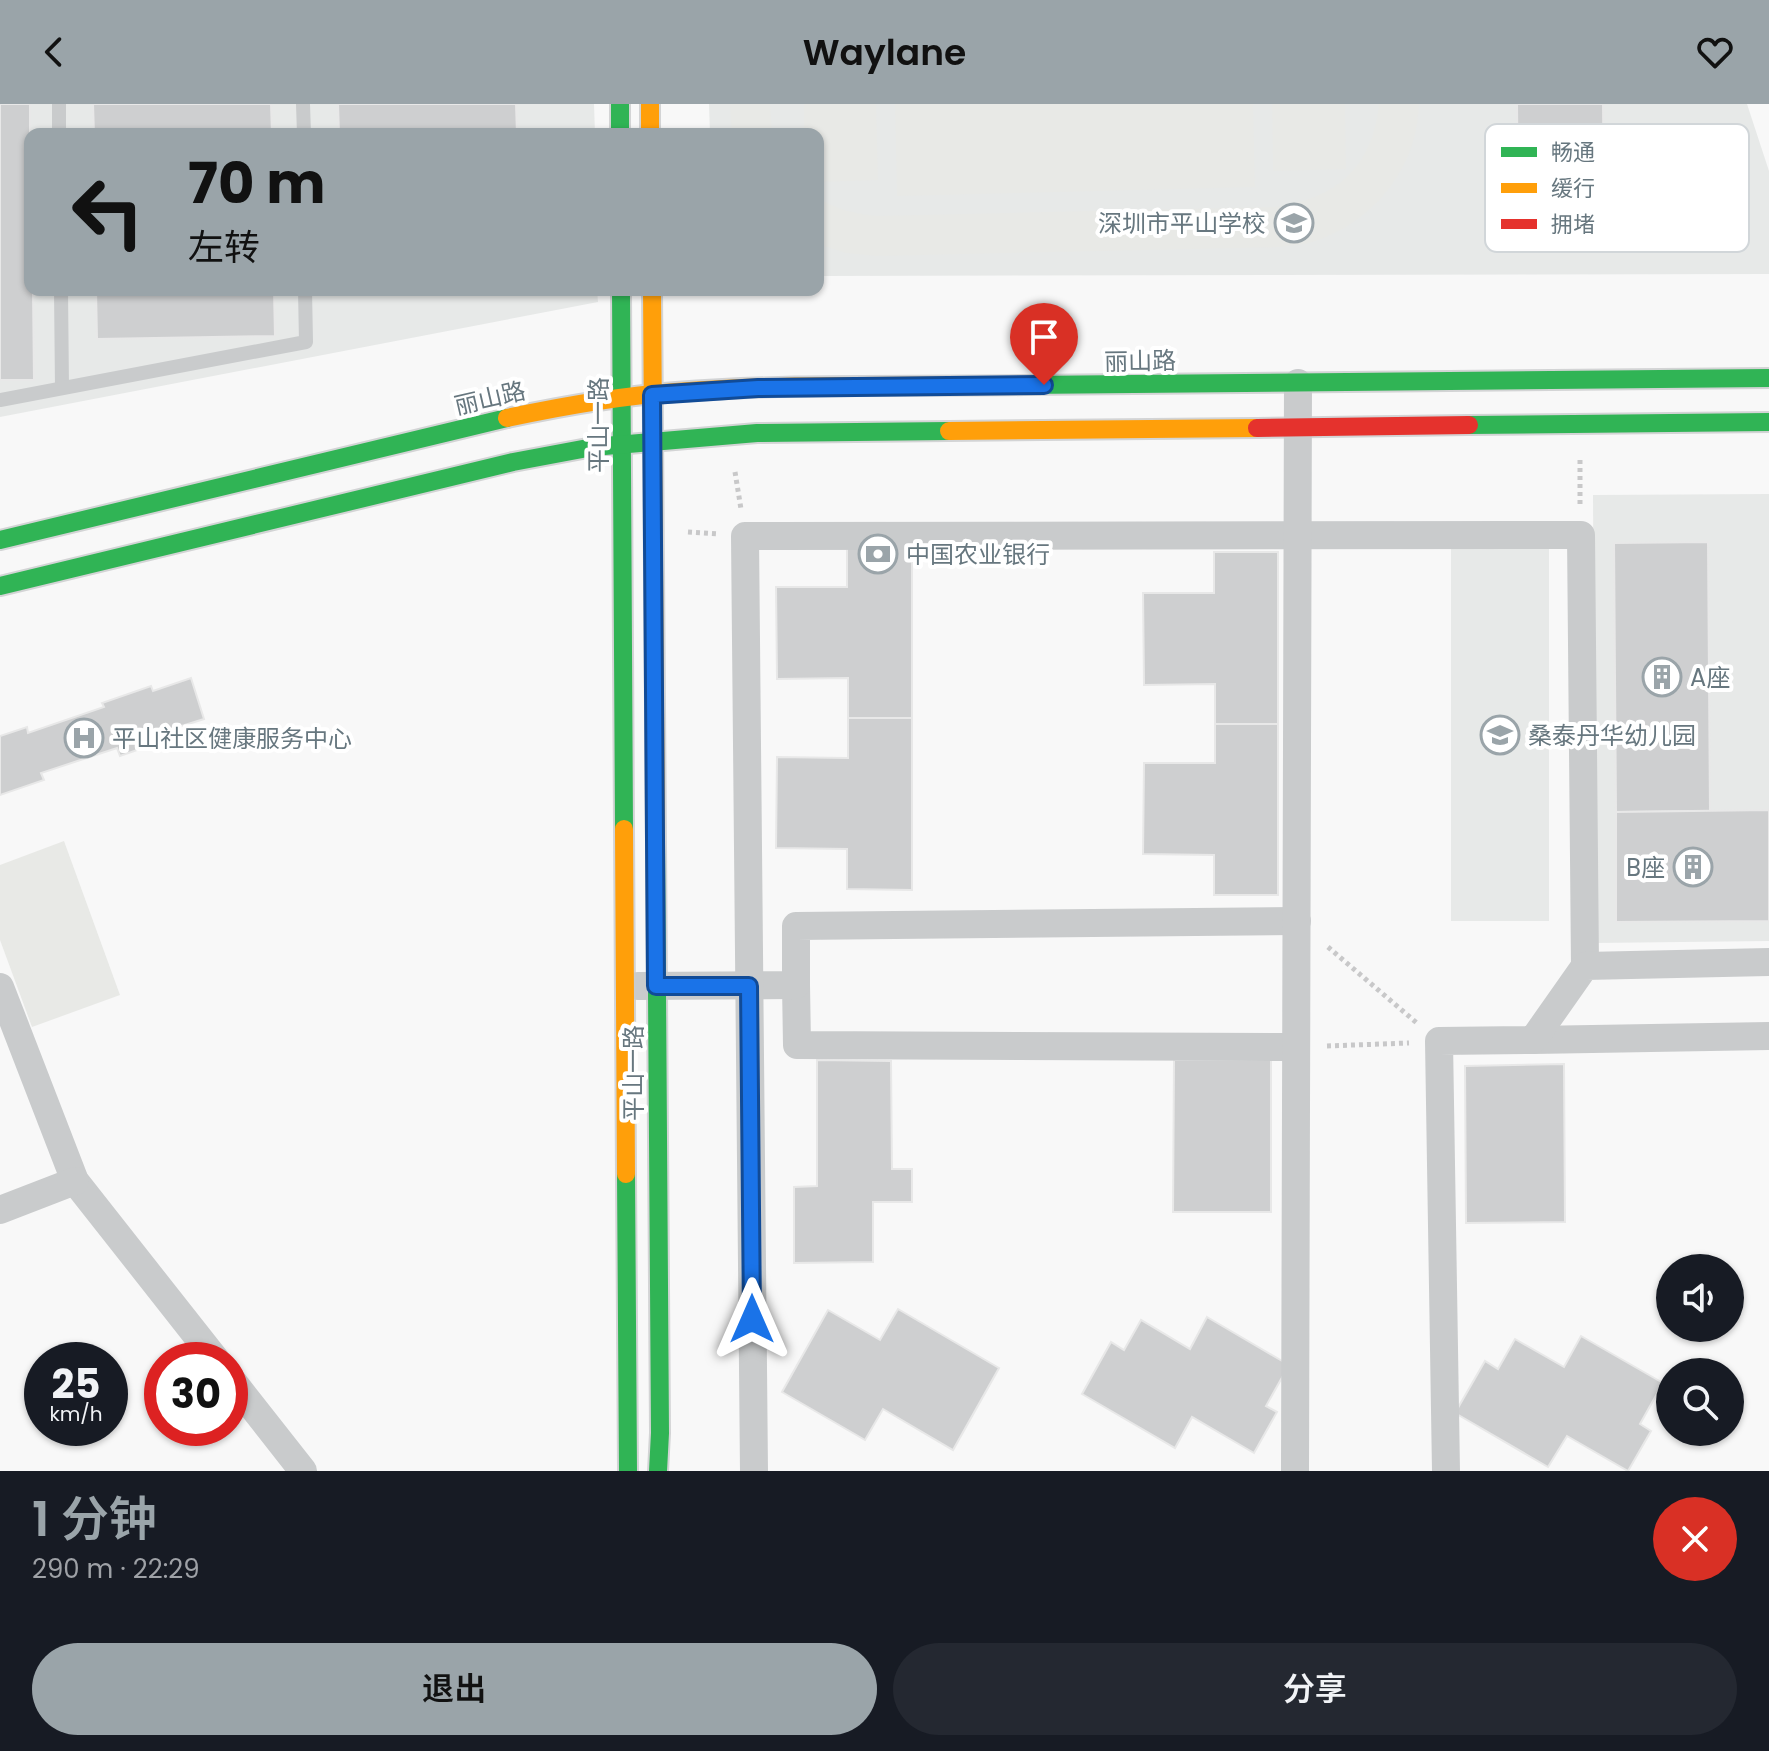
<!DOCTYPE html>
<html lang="zh">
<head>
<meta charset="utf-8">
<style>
  body { margin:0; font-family:Poppins,"Noto Sans SC",sans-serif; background:#242831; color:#f1f3f6; height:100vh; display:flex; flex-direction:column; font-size:30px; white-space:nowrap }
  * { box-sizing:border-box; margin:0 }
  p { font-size:26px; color:#9ea1a6 }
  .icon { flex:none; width:44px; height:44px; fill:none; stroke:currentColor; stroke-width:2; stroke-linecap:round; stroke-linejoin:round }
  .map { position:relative; height:1367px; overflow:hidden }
  .drawer { display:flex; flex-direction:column; background:#171b24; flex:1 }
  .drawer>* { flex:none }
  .top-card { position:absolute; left:24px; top:24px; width:800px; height:168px; border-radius:16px; box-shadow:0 2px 6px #0004; background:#9aa4a9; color:#111; overflow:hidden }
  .buttons { position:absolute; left:1656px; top:1150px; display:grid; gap:16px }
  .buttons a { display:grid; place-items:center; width:88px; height:88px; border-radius:50%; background:#171b24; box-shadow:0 2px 6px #0004; font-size:40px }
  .speed { position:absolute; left:24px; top:1238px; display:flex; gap:16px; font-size:40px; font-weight:700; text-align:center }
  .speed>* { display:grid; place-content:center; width:104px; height:104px; border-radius:50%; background:#171b24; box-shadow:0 2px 6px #0004; line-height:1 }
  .speed small { font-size:20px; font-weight:400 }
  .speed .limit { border:12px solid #d22; background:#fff; color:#111 }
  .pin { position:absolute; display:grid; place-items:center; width:68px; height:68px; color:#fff; margin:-82px -34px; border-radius:50% 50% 50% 0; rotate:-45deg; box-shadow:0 0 8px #0007 }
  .pin .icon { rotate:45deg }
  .me { position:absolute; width:88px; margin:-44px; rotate:0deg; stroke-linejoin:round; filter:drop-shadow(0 0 6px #0008) }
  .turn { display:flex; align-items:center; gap:28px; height:168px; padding:0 32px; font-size:36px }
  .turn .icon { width:104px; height:104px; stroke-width:2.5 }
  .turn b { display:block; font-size:56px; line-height:68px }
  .round { display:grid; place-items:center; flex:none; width:84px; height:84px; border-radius:42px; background:#242831 }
  .headline { display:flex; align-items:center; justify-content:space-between; height:136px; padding:0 32px }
  h1 { font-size:48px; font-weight:600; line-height:60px; color:#9aa4a9 }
  .button { display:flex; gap:16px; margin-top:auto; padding:16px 32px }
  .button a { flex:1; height:92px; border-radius:48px; background:#9aa4a9; color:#111; font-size:32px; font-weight:600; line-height:92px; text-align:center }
  .button a+a { background:#242831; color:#f1f3f6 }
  header { display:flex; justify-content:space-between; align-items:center; height:104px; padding:0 32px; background:#9aa4a9; color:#111; font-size:36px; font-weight:600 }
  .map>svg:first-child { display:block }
</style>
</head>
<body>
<header><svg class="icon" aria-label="back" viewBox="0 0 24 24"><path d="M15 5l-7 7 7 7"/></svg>Waylane<svg class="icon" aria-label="heart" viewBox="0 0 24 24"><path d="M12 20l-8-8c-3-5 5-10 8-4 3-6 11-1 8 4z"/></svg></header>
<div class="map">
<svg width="1769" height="1367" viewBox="0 0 1769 1367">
  <rect width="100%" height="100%" fill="#f8f8f8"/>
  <g fill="#e7e9e8">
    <path d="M0 0H594L595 30H30V186H597L598 198 0 313Z"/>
    <path d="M709 0H1747L1769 67V170L818 172V30H710Z"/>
    <path d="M1769 390V837L1595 839 1593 391Z"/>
    <rect x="1451" y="445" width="98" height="372"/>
  </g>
  <g fill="#e8e9e6">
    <path d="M730 0H770L772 30H732Z"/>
    <path d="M804 0H876L878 76 818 78V30H804Z"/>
    <path d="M895 0H1253L1255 83 897 92Z"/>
    <path d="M1272 0H1345L1346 65 1273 67Z"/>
    <path d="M1379 0H1419C1418 8 1418 17 1416 25 1406 79 1362 124 1309 139 1300 141 1288 142 1278 143L876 152 846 149 818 140V94C837 106 856 110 878 112L1275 103C1336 95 1373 63 1379 0Z"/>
    <path d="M64 737 120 891 32 923 0 836V761Z"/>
  </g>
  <g fill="#cecfd0" stroke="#e8e8e8" stroke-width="2">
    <path d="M0 0H30V186H33L34 276H0Z"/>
    <path d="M93 0H271L272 30H94Z"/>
    <path d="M338 0H516L517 30H339Z"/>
    <path d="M1517 0H1603L1604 99H1518Z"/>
    <path d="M96 186H274L275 232 97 235Z"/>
    <path d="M1708 438 1710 707 1616 708 1614 439Z"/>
    <path d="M847 443H912V614H848V574L777 575 776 483H847Z"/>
    <path d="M1214 448H1278V620H1215V580L1144 581 1143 489H1214Z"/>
    <path d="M191 574 204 615 166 627 169 635 120 652 117 644 41 669 44 676 0 691V632L27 623 28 629 104 603 102 599 151 582 153 587Z"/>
    <path d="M848 614H912V786L847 785V745L776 744 777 653 848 654Z"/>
    <path d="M1215 620H1278V791H1214V751L1143 750 1144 659H1215Z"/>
    <path d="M1769 706V817L1616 818V708Z"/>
    <path d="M817 956 891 957 892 1065H912V1098H873V1158L794 1159V1083L817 1082Z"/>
    <path d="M1174 956H1271V1108H1173Z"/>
    <path d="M1564 960 1565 1118 1466 1119 1465 962Z"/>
    <path d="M898 1205 999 1264 953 1346 883 1305 865 1336 782 1288 828 1206 880 1236Z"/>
    <path d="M1207 1213 1289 1261 1266 1302 1277 1308 1254 1349 1192 1313 1175 1344 1082 1290 1111 1238 1124 1246 1141 1216 1190 1245Z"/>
    <path d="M1581 1232 1663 1279 1640 1320 1651 1327 1628 1367 1567 1332 1548 1363 1455 1309 1485 1257 1498 1265 1515 1235 1564 1263Z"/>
  </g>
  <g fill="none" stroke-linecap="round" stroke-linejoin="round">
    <defs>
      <g id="fast">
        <path d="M620 0V30"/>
        <path d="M621 186 624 725"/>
        <path d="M1024 281 1769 274"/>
        <path d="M1469 321 1769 318"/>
        <path d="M0 436 507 314"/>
        <path d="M0 482 513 358 593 343 757 329 949 327"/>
        <path d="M656 740 660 1329 658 1367"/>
        <path d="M626 1070 628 1367"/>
      </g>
      <g id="slow">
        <path d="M650 0V30"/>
        <path d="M652 186 656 740"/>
        <path d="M507 314C563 302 619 292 676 288 792 279 909 283 1024 281"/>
        <path d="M949 327 1257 324"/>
        <path d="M624 725 626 1070"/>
      </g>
      <path id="jam" d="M1257 324 1469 321"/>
    </defs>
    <use href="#fast" stroke="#d3d4d5" stroke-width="22"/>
    <use href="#slow" stroke="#d3d4d5" stroke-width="22"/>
    <use href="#jam" stroke="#d3d4d5" stroke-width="22"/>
    <g stroke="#c8c8c9" stroke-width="5" stroke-dasharray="4 4" stroke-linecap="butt">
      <path d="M1580 356V402"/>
      <path d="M735 368 741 405"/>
      <path d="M688 428 718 430"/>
      <path d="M1328 843 1418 920"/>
      <path d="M1327 942 1409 939"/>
    </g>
    <g stroke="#c9cbcc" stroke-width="14">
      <path d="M59 0V30"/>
      <path d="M303 0 304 30"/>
      <path d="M61 186 62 284"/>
      <path d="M0 296 306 238 305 186"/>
    </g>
    <g stroke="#c9cbcc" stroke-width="28">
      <path d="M796 881 797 941 1296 943"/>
      <path d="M638 882 796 881V822L1297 817"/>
      <path d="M0 883 75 1077 216 1256"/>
      <path d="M1533 936 1769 932"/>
      <path d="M0 1106 75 1077"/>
      <path d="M230 1274 303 1367"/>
      <path d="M754 1367 745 432 1581 431 1585 862"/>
      <path d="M1295 1367 1298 279"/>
      <path d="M1446 1367 1439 937 1533 936 1585 862 1769 858"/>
    </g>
    <use href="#fast" stroke="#30b455" stroke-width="18"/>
    <use href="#slow" stroke="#ff9f0a" stroke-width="18"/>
    <use href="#jam" stroke="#e5322d" stroke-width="18"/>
  </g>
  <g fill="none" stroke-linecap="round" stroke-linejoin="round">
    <defs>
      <path id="route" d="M752 1215 749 882H656L652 291 758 284 1044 281"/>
    </defs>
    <use href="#route" stroke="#114b97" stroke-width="20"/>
    <use href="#route" stroke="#1a73e8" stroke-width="14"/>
  </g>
  <defs>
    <symbol id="school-ring" viewBox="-11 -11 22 22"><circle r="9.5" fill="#fff" stroke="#9aa4a9" stroke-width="1.5"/><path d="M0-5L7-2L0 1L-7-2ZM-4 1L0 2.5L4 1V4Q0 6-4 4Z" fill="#9aa4a9"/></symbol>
    <symbol id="bank-ring" viewBox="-11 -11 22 22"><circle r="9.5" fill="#fff" stroke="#9aa4a9" stroke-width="1.5"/><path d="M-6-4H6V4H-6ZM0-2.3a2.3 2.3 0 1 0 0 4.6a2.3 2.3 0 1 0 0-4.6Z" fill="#9aa4a9"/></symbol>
    <symbol id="building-ring" viewBox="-11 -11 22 22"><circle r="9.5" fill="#fff" stroke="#9aa4a9" stroke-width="1.5"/><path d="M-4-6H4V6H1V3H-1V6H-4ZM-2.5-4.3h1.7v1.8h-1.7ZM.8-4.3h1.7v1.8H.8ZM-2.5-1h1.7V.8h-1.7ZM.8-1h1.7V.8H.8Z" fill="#9aa4a9"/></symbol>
    <symbol id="hospital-ring" viewBox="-11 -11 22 22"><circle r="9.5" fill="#fff" stroke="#9aa4a9" stroke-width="1.5"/><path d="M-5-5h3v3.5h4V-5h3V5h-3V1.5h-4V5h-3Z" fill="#9aa4a9"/></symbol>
  </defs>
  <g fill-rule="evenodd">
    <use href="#school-ring" x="1272" y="97" width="44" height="44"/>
    <use href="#bank-ring" x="856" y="428" width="44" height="44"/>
    <use href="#building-ring" x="1640" y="551" width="44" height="44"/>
    <use href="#school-ring" x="1478" y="609" width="44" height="44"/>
    <use href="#hospital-ring" x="62" y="612" width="44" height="44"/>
    <use href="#building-ring" x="1671" y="741" width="44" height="44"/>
  </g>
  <g text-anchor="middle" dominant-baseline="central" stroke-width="8" stroke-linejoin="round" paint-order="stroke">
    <g font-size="24" fill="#67777f" stroke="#fff" text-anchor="start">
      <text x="1266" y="119" text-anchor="end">深圳市平山学校</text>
      <text x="906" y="450">中国农业银行</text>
      <text x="1690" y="573">A座</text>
      <text x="1528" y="631">桑泰丹华幼儿园</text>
      <text x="112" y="634">平山社区健康服务中心</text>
      <text x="1665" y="763" text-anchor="end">B座</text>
    </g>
    <g font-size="24" fill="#67777f" stroke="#fff">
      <text transform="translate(1140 257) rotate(-1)">丽山路</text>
      <text transform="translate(490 294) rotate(-13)">丽山路</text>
      <text transform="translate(598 321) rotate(-90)">平山一路</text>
      <text transform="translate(633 969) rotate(-90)">平山一路</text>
    </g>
  </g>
  <rect x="1485" y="20" width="264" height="128" rx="12" fill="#fff" stroke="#d1d6d9" stroke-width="2"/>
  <rect x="1501" y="43" width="36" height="10" fill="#30b455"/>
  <rect x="1501" y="79" width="36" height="10" fill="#ff9f0a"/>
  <rect x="1501" y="115" width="36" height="10" fill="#e5322d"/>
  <g font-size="22" fill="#67777f">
    <text x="1551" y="56">畅通</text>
    <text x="1551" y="92">缓行</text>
    <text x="1551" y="128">拥堵</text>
  </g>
</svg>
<div class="buttons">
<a><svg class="icon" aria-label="sound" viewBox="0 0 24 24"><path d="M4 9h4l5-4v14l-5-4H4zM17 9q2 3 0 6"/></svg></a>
<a><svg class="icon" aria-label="search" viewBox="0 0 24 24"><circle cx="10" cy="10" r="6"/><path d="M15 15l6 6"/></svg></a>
</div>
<div class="speed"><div>25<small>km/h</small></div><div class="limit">30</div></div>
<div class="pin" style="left:1044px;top:281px;background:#d93025"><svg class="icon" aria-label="arrive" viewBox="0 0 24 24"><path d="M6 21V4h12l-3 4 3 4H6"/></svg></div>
<svg class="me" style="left:752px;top:1215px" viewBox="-20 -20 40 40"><path d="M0-17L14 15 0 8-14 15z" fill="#1a73e8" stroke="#fff" stroke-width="4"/></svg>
<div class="top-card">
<div class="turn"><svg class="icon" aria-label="left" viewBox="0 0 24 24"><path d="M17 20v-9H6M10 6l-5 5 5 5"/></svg><div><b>70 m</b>左转</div></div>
</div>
</div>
<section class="drawer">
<div class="headline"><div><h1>1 分钟</h1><p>290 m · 22:29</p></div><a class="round" style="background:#d93025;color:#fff"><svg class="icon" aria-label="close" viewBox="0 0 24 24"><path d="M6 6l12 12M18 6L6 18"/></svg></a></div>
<div class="button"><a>退出</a><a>分享</a></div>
</section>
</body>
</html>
